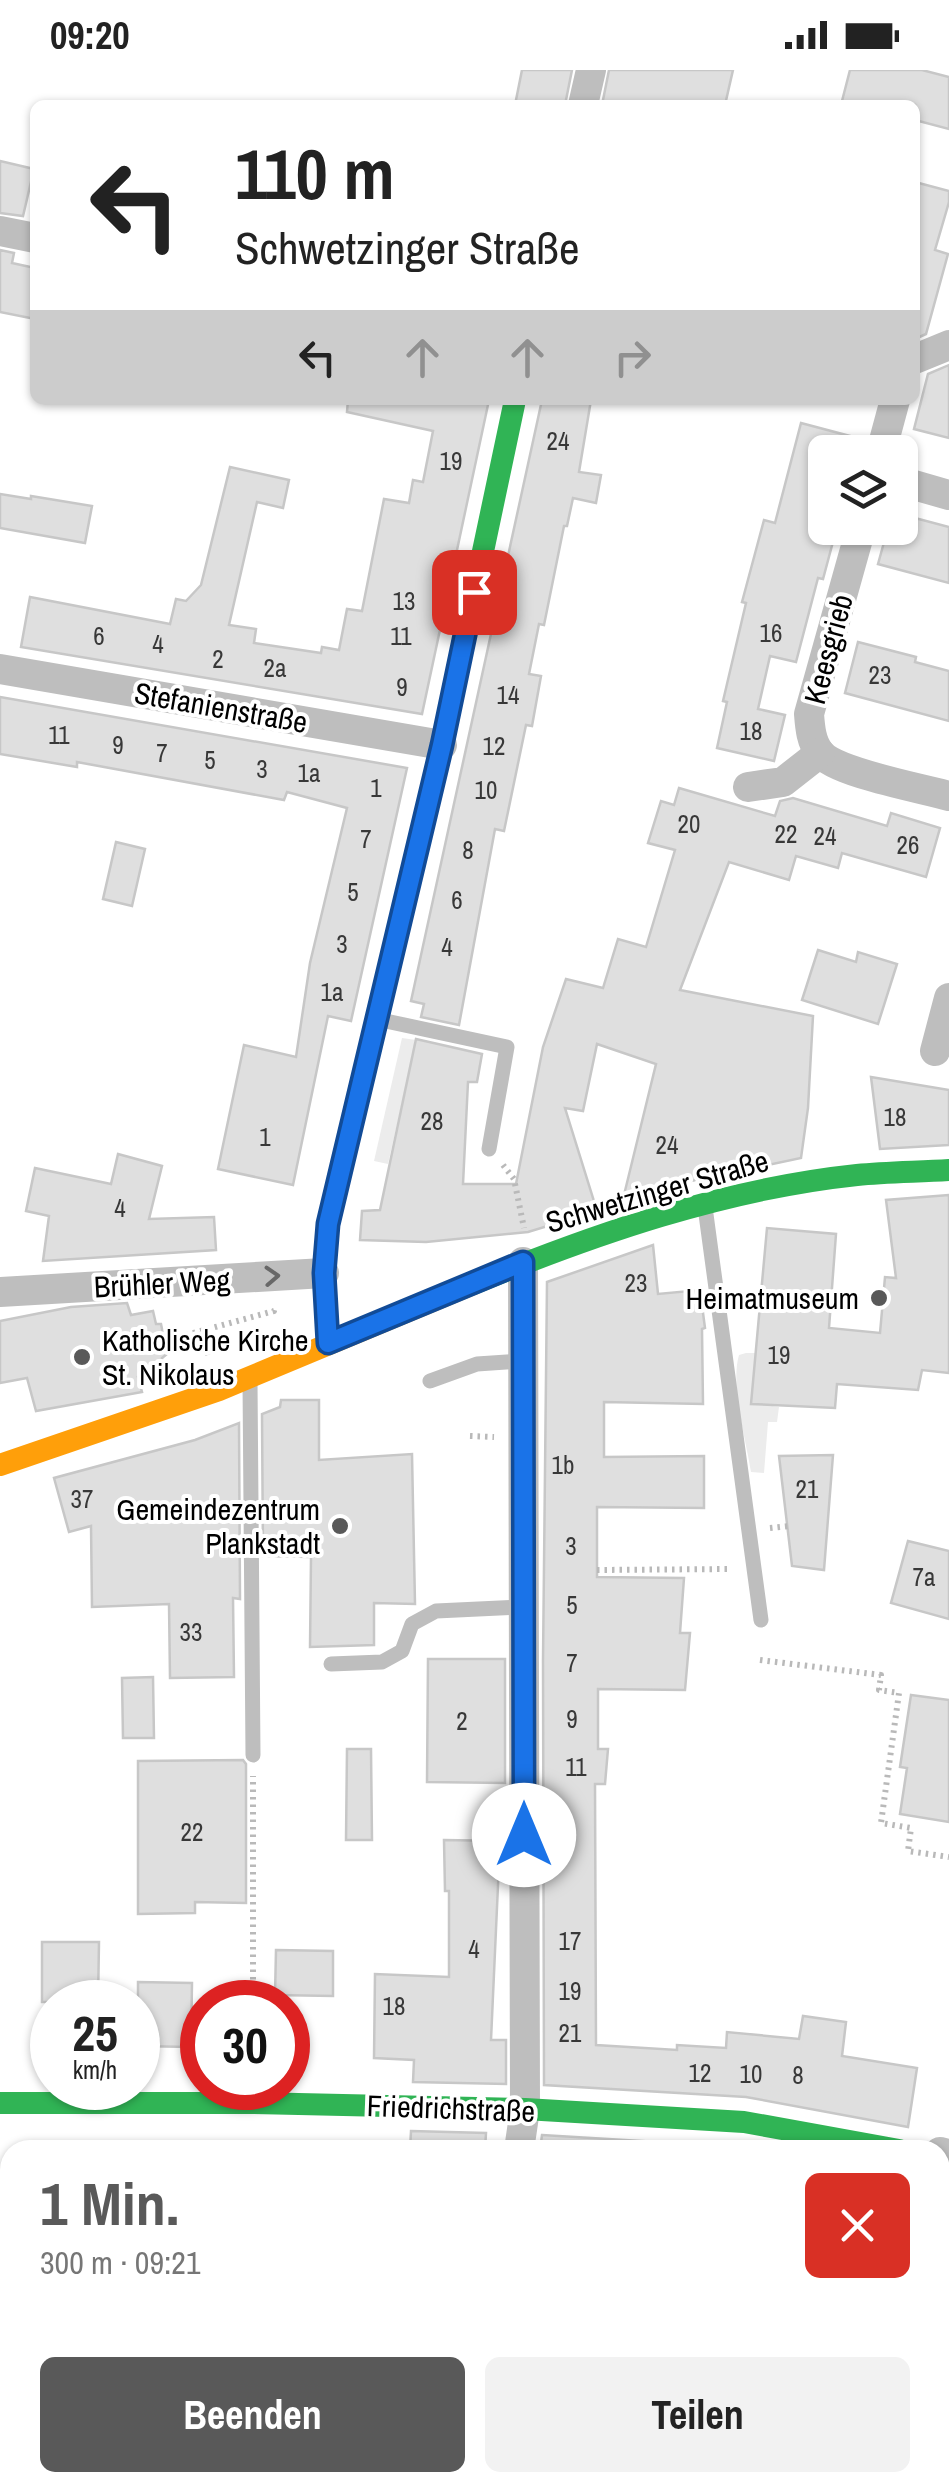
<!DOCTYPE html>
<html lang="de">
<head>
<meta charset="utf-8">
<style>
  body { margin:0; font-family:"Archivo Narrow",sans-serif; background:#f2f2f2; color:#222; height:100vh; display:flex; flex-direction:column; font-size:38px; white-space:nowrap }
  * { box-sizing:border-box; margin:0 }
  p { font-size:32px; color:#767676 }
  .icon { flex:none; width:55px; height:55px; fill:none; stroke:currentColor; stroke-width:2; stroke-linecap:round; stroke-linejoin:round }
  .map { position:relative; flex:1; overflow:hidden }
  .side { position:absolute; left:0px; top:2070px; width:950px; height:352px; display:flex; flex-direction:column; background:#fff; border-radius:30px 30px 0 0; box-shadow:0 2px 8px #0004 }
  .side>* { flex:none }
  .top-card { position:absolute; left:30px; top:30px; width:890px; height:305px; border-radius:15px; box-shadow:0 2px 8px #0004; background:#fff; color:#222; overflow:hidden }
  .tools { position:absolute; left:808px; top:365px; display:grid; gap:20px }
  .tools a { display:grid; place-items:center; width:110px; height:110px; border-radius:15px; background:#fff; box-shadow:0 2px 8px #0004; font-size:50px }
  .speed { position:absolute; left:30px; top:1910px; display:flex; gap:20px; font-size:50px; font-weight:700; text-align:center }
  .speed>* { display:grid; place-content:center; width:130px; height:130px; border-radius:50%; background:#fff; box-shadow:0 2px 8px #0004; line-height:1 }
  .speed small { font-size:25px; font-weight:400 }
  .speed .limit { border:15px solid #d22; background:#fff; color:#111 }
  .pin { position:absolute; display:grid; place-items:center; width:85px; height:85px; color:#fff; margin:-42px; border-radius:20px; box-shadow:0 5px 15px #0006 }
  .me { position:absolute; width:110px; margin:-55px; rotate:0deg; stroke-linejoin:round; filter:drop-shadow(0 0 8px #0008) }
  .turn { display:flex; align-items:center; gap:35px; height:210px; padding:0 40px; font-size:45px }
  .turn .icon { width:130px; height:130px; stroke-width:2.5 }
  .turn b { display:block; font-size:70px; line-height:85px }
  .lanes { display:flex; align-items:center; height:95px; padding:0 40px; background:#0003; justify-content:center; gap:50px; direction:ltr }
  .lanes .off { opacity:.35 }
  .round { display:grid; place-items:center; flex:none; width:105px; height:105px; border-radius:15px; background:#f2f2f2 }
  .overview { display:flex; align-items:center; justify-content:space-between; height:170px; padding:0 40px }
  h1 { font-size:60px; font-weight:800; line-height:75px; color:#595959 }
  .cta { display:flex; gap:20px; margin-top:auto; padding:20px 40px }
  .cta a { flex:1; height:115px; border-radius:15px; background:#595959; color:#fff; font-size:40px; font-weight:800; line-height:115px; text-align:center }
  .cta a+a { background:#f2f2f2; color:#222 }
  .status { display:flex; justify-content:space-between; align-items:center; height:70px; padding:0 50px; background:#fff; direction:ltr }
  .status svg { height:28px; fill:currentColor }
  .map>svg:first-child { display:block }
</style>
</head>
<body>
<div class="status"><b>09:20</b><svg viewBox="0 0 49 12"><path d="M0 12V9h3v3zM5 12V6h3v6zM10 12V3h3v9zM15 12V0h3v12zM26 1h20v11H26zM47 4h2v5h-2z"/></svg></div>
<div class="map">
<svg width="949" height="2422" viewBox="0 0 949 2422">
  <rect width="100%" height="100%" fill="#fff"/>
  <g fill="#ececec">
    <path d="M402 968 416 970 388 1094 374 1091Z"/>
    <path d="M746 1283H755L751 1333 779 1337 777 1352H768L764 1403 751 1402C746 1369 730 1316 739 1285Z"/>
  </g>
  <g fill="#dfdfdf" stroke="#c7c7c7" stroke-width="2.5">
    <path d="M522 0H572L565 35H515Z"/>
    <path d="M609 0H733L725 35H602Z"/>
    <path d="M850 0H922L949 7V59L915 50V35H857L842 31Z"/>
    <path d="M0 91 34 99 23 146 0 143Z"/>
    <path d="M915 112 949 121V132L935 180 948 184 926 264 915 269Z"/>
    <path d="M0 180 14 183 12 193 35 198V249L0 242Z"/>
    <path d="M949 295V368L914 359 928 304Z"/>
    <path d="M348 330H489L422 644 21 577 30 527 170 554 176 529 186 531 201 515 230 397 289 410 283 438 257 432 229 555 256 559 254 573 321 583 322 577 339 580 347 539 362 541 384 429 409 433 413 410 423 412 433 361 347 342Z"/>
    <path d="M542 330H591L579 402 601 405 596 433 573 428 567 456H564L544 555 539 554 529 604 541 606 532 656 526 655 504 761 495 759 459 955 421 947 424 934 411 931Z"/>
    <path d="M801 353 865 370 863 382H825V466L834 468 823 509 818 508 796 592 770 586 758 639 785 645 774 691 717 678 727 632 723 631 746 533 742 532 764 450 775 453Z"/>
    <path d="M0 424 31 429V426L92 436 85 473 0 458Z"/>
    <path d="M900 444 949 457V513L878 494 888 458H900Z"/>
    <path d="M858 572 916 587 915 592 949 601V651L845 623Z"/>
    <path d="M0 627 407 698 351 951 328 946 293 1115 218 1099 244 975 296 987 310 893 347 738 287 722 284 730 77 692V697L0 684Z"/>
    <path d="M679 718 775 746 780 731 793 728 887 756 891 743 940 758 926 807 842 783 838 798 796 786 789 810 729 792 680 920 813 946 808 1038 801 1088 624 1125 656 994 597 974 583 1041 565 1038 597 1141 528 1162 426 1172 360 1170 362 1141 380 1140 416 969 482 984 477 1012H468L463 1114H516L543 977 566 909 603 918 618 869 646 877 675 780 648 773 661 731 674 735Z"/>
    <path d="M116 772 145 779 132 836 103 829Z"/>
    <path d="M818 880 856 892 858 882 897 894 878 954 802 930Z"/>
    <path d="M871 1007 949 1020V1075L880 1079Z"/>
    <path d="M118 1084 162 1096 149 1149 214 1147 216 1180 43 1191 49 1146 26 1141 35 1098 111 1114Z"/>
    <path d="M949 1125V1303L922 1300 918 1320 837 1314 835 1338 751 1334 767 1158 836 1164 829 1258 880 1263 885 1207 896 1208 886 1130Z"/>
    <path d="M653 1175 658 1224 700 1220 705 1258 702 1259 703 1334 604 1332V1387L704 1386V1438L597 1437V1507L684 1508 680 1563H690L685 1620 598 1619V1679H608L605 1714H595L596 1975 677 1980V1975L726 1978 727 1962 799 1969 803 1946 846 1952 842 1986 917 1998 908 2057 746 2027 544 2015 543 1590 547 1212Z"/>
    <path d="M127 1233 131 1245 153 1241 156 1254H161L167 1284 162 1288 164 1303 138 1307 142 1322 36 1341 27 1308 0 1313V1251L71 1237Z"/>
    <path d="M281 1330H319V1390L412 1384 415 1534 374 1533V1575L310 1577 311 1487 263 1486 262 1344 280 1337Z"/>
    <path d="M239 1353 240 1529 233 1528 234 1607 170 1608 169 1534 92 1537 91 1456 69 1462 54 1408 195 1370Z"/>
    <path d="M833 1385 824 1500 792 1496 779 1386Z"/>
    <path d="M908 1471 949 1481V1549L891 1533Z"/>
    <path d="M428 1589H505V1713L427 1712Z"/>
    <path d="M153 1607 154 1668H123L122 1608Z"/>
    <path d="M911 1625 949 1630V1752L900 1744 907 1698 900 1697Z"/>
    <path d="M347 1679H371L372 1770H346Z"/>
    <path d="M243 1690 246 1694V1833L195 1832V1843L138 1844V1691Z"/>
    <path d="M444 1770 500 1771 491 1970H506V2014L413 2012 414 1990 374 1988 375 1904 449 1907V1821H445Z"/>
    <path d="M42 1872H99L98 1932H42Z"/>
    <path d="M276 1880 333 1881V1926L275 1925Z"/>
    <path d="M138 1912 192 1913 191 1977 138 1976Z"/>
    <path d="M411 2061 486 2063 485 2080H410Z"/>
    <path d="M542 2065 741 2077 758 2080H540Z"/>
  </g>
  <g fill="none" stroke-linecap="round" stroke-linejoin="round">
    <g stroke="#b9b9b9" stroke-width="6" stroke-dasharray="2.5 5" stroke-linecap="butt">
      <path d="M503 1095 514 1109 524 1158"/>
      <path d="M201 1261 209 1287"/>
      <path d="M164 1271 274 1241 275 1237"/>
      <path d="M470 1366 494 1367"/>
      <path d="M770 1458 789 1456"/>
      <path d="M597 1500 731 1499"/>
      <path d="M760 1590 881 1605 879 1620 899 1623 881 1753 911 1758 908 1781 949 1787"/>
      <path d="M253 1932V1706"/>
    </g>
    <g stroke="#bebebe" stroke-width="15">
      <path d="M381 950 507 977 489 1079"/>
      <path d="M705 1137 761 1550"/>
      <path d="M430 1311 477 1294 522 1291"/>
      <path d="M250 1312 253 1685"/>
      <path d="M331 1594 382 1592 402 1581 412 1554 436 1541 523 1537"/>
    </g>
    <g stroke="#bebebe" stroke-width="30">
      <path d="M583 35 591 0"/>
      <path d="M0 161 35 168"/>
      <path d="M915 289 949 275"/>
      <path d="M881 382 895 330"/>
      <path d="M900 411 949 425"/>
      <path d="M861 458 809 644C810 657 811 672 820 683 836 703 921 718 949 726"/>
      <path d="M0 599 442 675"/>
      <path d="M748 717 783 712 820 683"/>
      <path d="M935 981 949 928"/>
      <path d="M0 1222 324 1203"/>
      <path d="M519 2080 525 2039 523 1192"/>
      <path d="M940 2082 949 2084"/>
      <path d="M0 2406 10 2403"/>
      <path d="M493 2412 497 2422"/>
    </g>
    <g stroke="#30b455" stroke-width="22">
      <path d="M473 1214C595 1164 724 1119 857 1105 887 1102 918 1102 949 1100"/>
      <path d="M328 1273 324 1203 328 1154 442 675 515 330"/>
      <path d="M0 2033H253L525 2039 744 2052 899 2080"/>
    </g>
    <path stroke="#ff9f0a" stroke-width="22" d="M0 1395 219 1320 473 1214"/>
  </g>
  <defs><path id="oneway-chevron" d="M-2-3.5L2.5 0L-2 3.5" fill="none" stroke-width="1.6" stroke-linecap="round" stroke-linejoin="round" transform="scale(2.5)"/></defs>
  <use stroke="#686868" href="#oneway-chevron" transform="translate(272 1206) rotate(-3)"/>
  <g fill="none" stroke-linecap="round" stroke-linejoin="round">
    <defs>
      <path id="route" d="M474 522 442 675 328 1154 324 1203 328 1273 523 1192 524 1765"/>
    </defs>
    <use href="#route" stroke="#114b97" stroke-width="25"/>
    <use href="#route" stroke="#1a73e8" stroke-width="18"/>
  </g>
  <g fill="#595959" stroke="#fff" stroke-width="4">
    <circle cx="879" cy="1228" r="10"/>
    <circle cx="82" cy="1287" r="10"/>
    <circle cx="340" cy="1456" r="10"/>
  </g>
  <g text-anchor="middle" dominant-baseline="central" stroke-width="8" stroke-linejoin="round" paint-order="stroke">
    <g font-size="25" fill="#383838">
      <text x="558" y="371">24</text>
      <text x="451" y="391">19</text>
      <text x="404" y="531">13</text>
      <text x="771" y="563">16</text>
      <text x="99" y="566">6</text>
      <text x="401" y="566">11</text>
      <text x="158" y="574">4</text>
      <text x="218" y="589">2</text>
      <text x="275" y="598">2a</text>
      <text x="880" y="605">23</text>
      <text x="402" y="617">9</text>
      <text x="508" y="625">14</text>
      <text x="751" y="661">18</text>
      <text x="59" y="665">11</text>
      <text x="118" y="675">9</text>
      <text x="494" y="676">12</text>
      <text x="162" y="683">7</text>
      <text x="210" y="690">5</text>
      <text x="262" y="699">3</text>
      <text x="309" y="703">1a</text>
      <text x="376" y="718">1</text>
      <text x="486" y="720">10</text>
      <text x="689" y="754">20</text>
      <text x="786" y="764">22</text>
      <text x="825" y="766">24</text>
      <text x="366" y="769">7</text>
      <text x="908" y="775">26</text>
      <text x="468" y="780">8</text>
      <text x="353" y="822">5</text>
      <text x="457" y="830">6</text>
      <text x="342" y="874">3</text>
      <text x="447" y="877">4</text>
      <text x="332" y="922">1a</text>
      <text x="895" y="1047">18</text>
      <text x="432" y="1051">28</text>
      <text x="265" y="1067">1</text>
      <text x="667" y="1075">24</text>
      <text x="120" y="1138">4</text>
      <text x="636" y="1213">23</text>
      <text x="779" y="1285">19</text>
      <text x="563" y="1395">1b</text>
      <text x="807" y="1419">21</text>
      <text x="82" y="1429">37</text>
      <text x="571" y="1476">3</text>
      <text x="924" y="1507">7a</text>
      <text x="572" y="1535">5</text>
      <text x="191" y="1562">33</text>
      <text x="572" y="1593">7</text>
      <text x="572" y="1649">9</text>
      <text x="462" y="1651">2</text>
      <text x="576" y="1697">11</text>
      <text x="192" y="1762">22</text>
      <text x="570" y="1871">17</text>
      <text x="474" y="1879">4</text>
      <text x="570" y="1921">19</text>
      <text x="394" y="1936">18</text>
      <text x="570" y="1963">21</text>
      <text x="700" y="2003">12</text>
      <text x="751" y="2004">10</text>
      <text x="798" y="2005">8</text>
    </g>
    <g font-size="30" fill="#000" stroke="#fff">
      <text transform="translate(828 579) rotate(-75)">Keesgrieb</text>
      <text transform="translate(221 637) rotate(10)">Stefanienstraße</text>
      <text transform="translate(657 1121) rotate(-16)">Schwetzinger Straße</text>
      <text transform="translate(162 1213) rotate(-3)">Brühler Weg</text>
      <text transform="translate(451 2038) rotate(2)">Friedrichstraße</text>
    </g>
    <g font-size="30" fill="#000" stroke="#fff" text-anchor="end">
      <text x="859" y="1228">Heimatmuseum</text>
      <text x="102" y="1270" text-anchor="start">Katholische Kirche<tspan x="102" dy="34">St. Nikolaus</tspan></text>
      <text x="320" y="1439">Gemeindezentrum<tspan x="320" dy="34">Plankstadt</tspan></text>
    </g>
  </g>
</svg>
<div class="tools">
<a><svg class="icon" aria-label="layers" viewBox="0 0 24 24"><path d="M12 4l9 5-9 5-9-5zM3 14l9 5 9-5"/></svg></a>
</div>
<div class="speed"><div>25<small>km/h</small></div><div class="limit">30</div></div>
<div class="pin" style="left:474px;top:522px;background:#d93025"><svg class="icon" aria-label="arrive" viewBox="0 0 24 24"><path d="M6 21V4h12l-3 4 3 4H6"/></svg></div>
<svg class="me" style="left:524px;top:1765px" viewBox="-20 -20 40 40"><circle r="19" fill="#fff"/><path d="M0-13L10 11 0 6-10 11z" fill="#1a73e8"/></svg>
<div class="top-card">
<div class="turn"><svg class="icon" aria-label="left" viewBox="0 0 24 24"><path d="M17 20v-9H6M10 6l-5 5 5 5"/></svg><div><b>110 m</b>Schwetzinger Straße</div></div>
<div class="lanes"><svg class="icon" aria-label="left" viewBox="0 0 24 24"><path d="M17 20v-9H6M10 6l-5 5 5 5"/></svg><svg class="icon off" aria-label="ahead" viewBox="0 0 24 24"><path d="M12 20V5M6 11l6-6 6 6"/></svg><svg class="icon off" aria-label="ahead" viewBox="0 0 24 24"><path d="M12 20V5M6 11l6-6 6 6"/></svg><svg class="icon off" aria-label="right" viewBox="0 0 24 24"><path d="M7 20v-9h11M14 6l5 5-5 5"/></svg></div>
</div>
<section class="side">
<div class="overview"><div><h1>1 Min.</h1><p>300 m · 09:21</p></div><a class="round" style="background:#d93025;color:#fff"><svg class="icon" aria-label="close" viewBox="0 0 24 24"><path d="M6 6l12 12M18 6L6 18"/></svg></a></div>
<div class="cta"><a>Beenden</a><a>Teilen</a></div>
</section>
</div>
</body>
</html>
